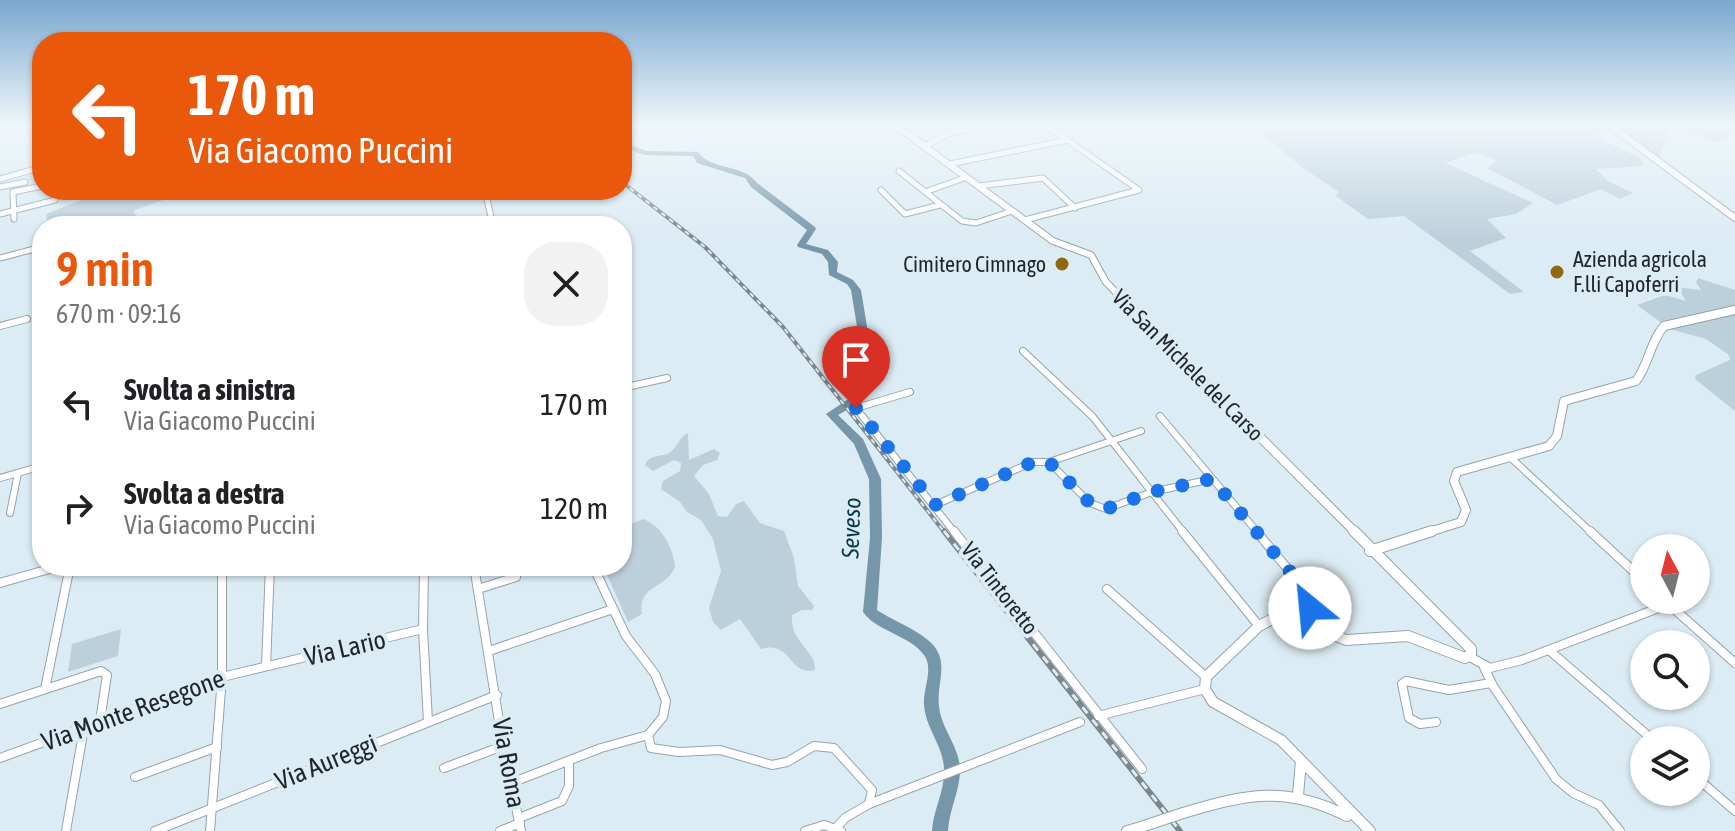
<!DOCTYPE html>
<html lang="it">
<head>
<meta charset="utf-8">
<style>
  body { margin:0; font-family:"Asap Condensed",sans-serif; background:#f2f2f2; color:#202124; height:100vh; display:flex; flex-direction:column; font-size:30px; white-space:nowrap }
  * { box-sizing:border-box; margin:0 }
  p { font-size:26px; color:#757577 }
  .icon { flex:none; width:44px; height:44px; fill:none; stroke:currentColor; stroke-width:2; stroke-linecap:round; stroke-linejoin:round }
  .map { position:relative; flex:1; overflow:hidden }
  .side { position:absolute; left:32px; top:216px; width:600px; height:360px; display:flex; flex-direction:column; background:#fff; border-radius:32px; box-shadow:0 2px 6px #0004 }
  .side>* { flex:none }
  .top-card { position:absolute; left:32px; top:32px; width:600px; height:168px; border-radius:32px; box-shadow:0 2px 6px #0004; background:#ea580c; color:#fff; overflow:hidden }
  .needle { width:52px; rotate:353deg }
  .fabs { position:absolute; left:1630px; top:534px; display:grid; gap:16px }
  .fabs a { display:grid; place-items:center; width:80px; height:80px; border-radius:50%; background:#fff; box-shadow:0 2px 6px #0004; font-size:40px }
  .pin { position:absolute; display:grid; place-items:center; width:68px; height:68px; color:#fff; margin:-82px -34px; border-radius:50% 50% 50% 0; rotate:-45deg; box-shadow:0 0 8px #0007 }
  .pin .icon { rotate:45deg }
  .me { position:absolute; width:88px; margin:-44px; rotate:332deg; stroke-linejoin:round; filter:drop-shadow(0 0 6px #0008) }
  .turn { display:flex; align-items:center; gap:28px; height:168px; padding:0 24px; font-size:36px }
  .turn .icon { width:104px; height:104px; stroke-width:2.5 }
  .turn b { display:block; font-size:56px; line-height:68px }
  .round { display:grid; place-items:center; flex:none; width:84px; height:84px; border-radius:32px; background:#f2f2f2 }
  .headline { display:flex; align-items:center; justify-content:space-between; height:136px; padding:0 24px }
  h1 { font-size:48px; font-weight:600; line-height:60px; color:#ea580c }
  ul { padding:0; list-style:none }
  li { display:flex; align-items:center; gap:24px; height:104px; padding:0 24px }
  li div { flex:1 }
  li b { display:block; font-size:30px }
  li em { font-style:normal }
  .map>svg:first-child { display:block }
</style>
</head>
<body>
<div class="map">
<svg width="1735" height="831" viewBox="0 0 1735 831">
  <rect width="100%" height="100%" fill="#dcecf4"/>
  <g fill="#bcd0dc">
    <path d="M1250 124H1735V134L1718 142 1670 126 1658 160 1617 129 1593 136 1641 158 1643 166 1596 169 1608 181 1633 193 1620 199 1601 189 1557 205 1487 168 1497 161 1477 152 1445 163 1533 203 1516 214 1487 219 1506 238 1470 251 1524 292 1510 294 1404 216 1368 219 1336 196 1339 192 1303 168Z"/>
    <path d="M80 190H192L135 210 133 212 146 226 48 225 46 214 89 197 90 194H82Z"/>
    <path d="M1698 278 1735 290V411L1695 379 1696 375 1730 360 1729 355 1706 339 1670 329 1637 305 1665 295 1686 301 1677 287 1701 290 1696 282Z"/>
    <path d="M688 433 689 460 714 449 720 453 717 460 703 465 694 476 709 494 718 516 727 517 736 504 744 501 760 523 784 531 794 558 798 586 814 606 812 610H802L792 615C790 643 816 650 815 670 789 677 792 640 761 649L740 619 721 630 713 622 709 608 721 571 713 539 701 520 687 512 680 502 661 489 663 481 680 471 681 463 674 460 653 471 645 465C651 453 659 458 669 453 679 447 678 437 688 433Z"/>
    <path d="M643 519C661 525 673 547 675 566 668 589 637 584 642 614L628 622 603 566H622V528Z"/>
    <path d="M121 629 118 656 68 672 72 644Z"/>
  </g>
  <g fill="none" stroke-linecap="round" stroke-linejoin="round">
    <path fill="#7697aa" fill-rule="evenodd" d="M622 142 646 151 698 152C711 171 743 163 757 183L815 227 816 229 806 244 828 250 838 262 837 272 853 280 861 290 870 345 864 365 867 392 861 402 838 415 863 439 881 479 882 538 877 610C895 622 920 630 934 646 949 665 936 685 939 706 941 729 960 747 960 770 960 791 949 810 948 831H932C933 810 945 791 944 770 944 746 925 728 924 704 923 689 934 668 924 655 910 635 877 632 863 612L870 538 869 479 854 444 826 414 853 396 857 392 854 365 860 345 851 290 847 284 829 275 828 262 822 254 798 247 797 245 807 230 751 187 745 178 697 163 693 156 645 155 622 147Z"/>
    <defs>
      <g id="minor-far2">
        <path d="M897 126 905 124"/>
        <path d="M926 146 947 134 988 124"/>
        <path d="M950 164 1068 140"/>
        <path d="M899 171 962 221 976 223 1012 211"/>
        <path d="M0 179 42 167"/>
        <path d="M979 186 1043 178 1075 208"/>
        <path d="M0 187 25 182"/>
        <path d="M485 190 493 226"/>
        <path d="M881 190 905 214 940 205"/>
        <path d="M925 192 967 177"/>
        <path d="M0 214 55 200"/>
        <path d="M14 219 13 192 42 186"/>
        <path d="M1025 220 1139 190 1044 124"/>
        <path d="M478 226 491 221"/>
        <path d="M0 258 42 247"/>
      </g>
      <g id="minor-far1">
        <path d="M0 326 27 319"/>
        <path d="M1023 351 1093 417 1184 533"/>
        <path d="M622 388 667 378"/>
        <path d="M910 392 856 408 955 533"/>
        <path d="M1160 416 1258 533"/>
        <path d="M1510 457 1592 533"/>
        <path d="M1049 462 1141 431"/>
        <path d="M0 478 42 466"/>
        <path d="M935 505 1033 462H1049L1090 503 1106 509 1152 492 1212 479"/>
        <path d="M10 513 18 473"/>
      </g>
      <g id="minor">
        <path d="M954 531 1142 769"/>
        <path d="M1182 531 1259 626"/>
        <path d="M1256 531 1302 586 1310 606 1305 623"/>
        <path d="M1590 531 1644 581"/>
        <path d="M424 566 423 629 428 722"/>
        <path d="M474 566 503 746 521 831"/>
        <path d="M593 566 626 636 655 674 666 701 663 717 648 735"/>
        <path d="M0 583 60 566"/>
        <path d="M478 589 516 577 513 566"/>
        <path d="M1107 589 1206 677"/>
        <path d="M1664 600 1735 663"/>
        <path d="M1549 650 1653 740"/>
        <path d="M489 651 613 609"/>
        <path d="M1470 657 1490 668 1522 660 1669 604"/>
        <path d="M266 666 270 566"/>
        <path d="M1484 667 1493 686 1556 779 1573 793 1599 805 1620 831"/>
        <path d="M45 689 70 566"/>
        <path d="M0 704 101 671 107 675 100 721"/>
        <path d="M1098 716 1205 689"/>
        <path d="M1436 722 1420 724 1409 718 1402 684 1406 681 1449 690 1491 683"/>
        <path d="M648 735 651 748 679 752 720 750 772 765 787 762 814 746 834 748 872 790 869 804"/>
        <path d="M0 758 222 677 423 629"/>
        <path d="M444 768 503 746"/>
        <path d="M135 777 217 747"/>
        <path d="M1696 777 1735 811"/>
        <path d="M511 783 601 748 648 735"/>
        <path d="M519 818 562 801 569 786V763"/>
        <path d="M836 828 845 818 869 804 1080 722"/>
        <path d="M66 831 84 728"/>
        <path d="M155 831 497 695"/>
        <path d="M210 831 222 677V566"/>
        <path d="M500 831 520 823"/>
        <path d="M805 831 824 825 841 831"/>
      </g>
      <g id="tertiary-far2">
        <path d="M894 124 1053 241 1091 255 1106 282 1126 303"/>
        <path d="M1608 124 1735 218"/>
      </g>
      <g id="tertiary-far1">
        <path d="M1124 301 1356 533"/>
        <path d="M1426 533 1461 522 1466 510 1454 481 1457 472 1549 446 1557 436 1564 401 1636 381C1649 364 1650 342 1664 326L1735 310"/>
      </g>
      <g id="tertiary">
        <path d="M1354 531 1471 649V655L1465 658 1408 636 1346 640 1296 619 1278 616 1259 626 1206 677 1205 689 1213 702 1281 740 1370 831"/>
        <path d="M1370 551 1432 531"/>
        <path d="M1298 795 1301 761"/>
        <path d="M1183 813C1246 794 1286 785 1347 816"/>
        <path d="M1127 831 1141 827"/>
      </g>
    </defs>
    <use href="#minor-far2" stroke="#95a3ac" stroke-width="7"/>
    <use href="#minor-far1" stroke="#95a3ac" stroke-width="8"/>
    <use href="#minor" stroke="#95a3ac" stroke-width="10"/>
    <use href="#tertiary-far2" stroke="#95a3ac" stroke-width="8"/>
    <use href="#tertiary-far1" stroke="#95a3ac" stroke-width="10"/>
    <use href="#tertiary" stroke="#95a3ac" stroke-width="12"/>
    <use href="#minor-far2" stroke="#fff" stroke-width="5"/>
    <use href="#minor-far1" stroke="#fff" stroke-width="6"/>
    <use href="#minor" stroke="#fff" stroke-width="8"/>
    <use href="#tertiary-far2" stroke="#fff" stroke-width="6"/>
    <use href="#tertiary-far1" stroke="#fff" stroke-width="8"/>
    <use href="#tertiary" stroke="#fff" stroke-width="10"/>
    <defs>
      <path id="rail-far1" d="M622 182 705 247 783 327 945 533"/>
      <path id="rail" d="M944 531 1180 831"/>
    </defs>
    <use href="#rail-far1" stroke="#7c878d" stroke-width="4"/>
    <use href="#rail" stroke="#7c878d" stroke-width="6"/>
    <use href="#rail-far1" stroke="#dcecf4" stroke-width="2" stroke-dasharray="5" stroke-linecap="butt"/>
    <use href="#rail" stroke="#dcecf4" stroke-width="3" stroke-dasharray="8" stroke-linecap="butt"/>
    <defs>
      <path id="tertiary-bridge" d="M1141 827 1183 813"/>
    </defs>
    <use href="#tertiary-bridge" stroke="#95a3ac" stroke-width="12" stroke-linecap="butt"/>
    <use href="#tertiary-bridge" stroke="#fff" stroke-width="10"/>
  </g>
  <linearGradient id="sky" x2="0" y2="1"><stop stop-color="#7aa8cf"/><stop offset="0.52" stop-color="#eff6fa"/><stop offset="1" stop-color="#eff6fa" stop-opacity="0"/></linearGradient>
  <rect width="1735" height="240" fill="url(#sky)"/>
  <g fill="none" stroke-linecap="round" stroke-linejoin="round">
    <path stroke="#1a73e8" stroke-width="14" stroke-dasharray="0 25.2" d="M856 408 935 505 1033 462H1049L1090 503 1106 509 1152 492 1212 479 1302 586 1310 608"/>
  </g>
  <g fill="#91670f" stroke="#dcecf4" stroke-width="3">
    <circle cx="1062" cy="264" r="8"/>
    <circle cx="1557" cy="272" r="8"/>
  </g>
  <g text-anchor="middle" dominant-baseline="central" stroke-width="8" stroke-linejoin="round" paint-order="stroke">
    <g font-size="22" fill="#1f2528" stroke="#dcecf4" text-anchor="start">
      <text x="1573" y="259">Azienda agricola<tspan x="1573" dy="25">F.lli Capoferri</tspan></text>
      <text x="1046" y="264" text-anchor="end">Cimitero Cimnago</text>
    </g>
    <g font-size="22" fill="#1f2528" stroke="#dcecf4">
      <text transform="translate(1188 365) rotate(45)">Via San Michele del Carso</text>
      <text transform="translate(1000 588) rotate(52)">Via Tintoretto</text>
    </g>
    <g font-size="24" font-style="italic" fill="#0a394e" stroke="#dcecf4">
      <text transform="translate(851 528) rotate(-88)">Seveso</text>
    </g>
    <g font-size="26" fill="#1f2528" stroke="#dcecf4">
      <text transform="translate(345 648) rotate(-13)">Via Lario</text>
      <text transform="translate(133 710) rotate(-20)">Via Monte Resegone</text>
      <text transform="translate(326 762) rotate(-22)">Via Aureggi</text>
      <text transform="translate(509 763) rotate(80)">Via Roma</text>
    </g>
  </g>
</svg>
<div class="fabs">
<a><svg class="needle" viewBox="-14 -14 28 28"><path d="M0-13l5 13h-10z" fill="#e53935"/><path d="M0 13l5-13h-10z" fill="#757577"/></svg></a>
<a><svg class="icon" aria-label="search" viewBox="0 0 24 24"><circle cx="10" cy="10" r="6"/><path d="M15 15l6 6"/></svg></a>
<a><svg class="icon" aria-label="layers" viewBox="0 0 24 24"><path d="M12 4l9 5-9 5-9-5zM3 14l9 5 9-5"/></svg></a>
</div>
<div class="pin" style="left:856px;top:408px;background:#d93025"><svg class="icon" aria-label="arrive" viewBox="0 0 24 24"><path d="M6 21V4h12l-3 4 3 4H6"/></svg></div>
<svg class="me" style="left:1310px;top:608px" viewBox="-20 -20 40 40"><circle r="19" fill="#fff"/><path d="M0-13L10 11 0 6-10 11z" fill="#1a73e8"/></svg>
<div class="top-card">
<div class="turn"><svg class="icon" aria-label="left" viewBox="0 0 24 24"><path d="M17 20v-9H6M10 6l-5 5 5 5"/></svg><div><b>170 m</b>Via Giacomo Puccini</div></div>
</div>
<section class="side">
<div class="headline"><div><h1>9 min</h1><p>670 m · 09:16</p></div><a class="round"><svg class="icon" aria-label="close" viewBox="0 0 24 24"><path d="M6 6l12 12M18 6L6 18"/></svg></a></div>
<ul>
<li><svg class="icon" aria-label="left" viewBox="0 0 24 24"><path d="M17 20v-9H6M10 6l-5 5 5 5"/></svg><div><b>Svolta a sinistra</b><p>Via Giacomo Puccini</p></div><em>170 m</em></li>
<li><svg class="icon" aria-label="right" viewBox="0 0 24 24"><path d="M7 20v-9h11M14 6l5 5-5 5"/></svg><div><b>Svolta a destra</b><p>Via Giacomo Puccini</p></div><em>120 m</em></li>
</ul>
</section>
</div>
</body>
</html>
